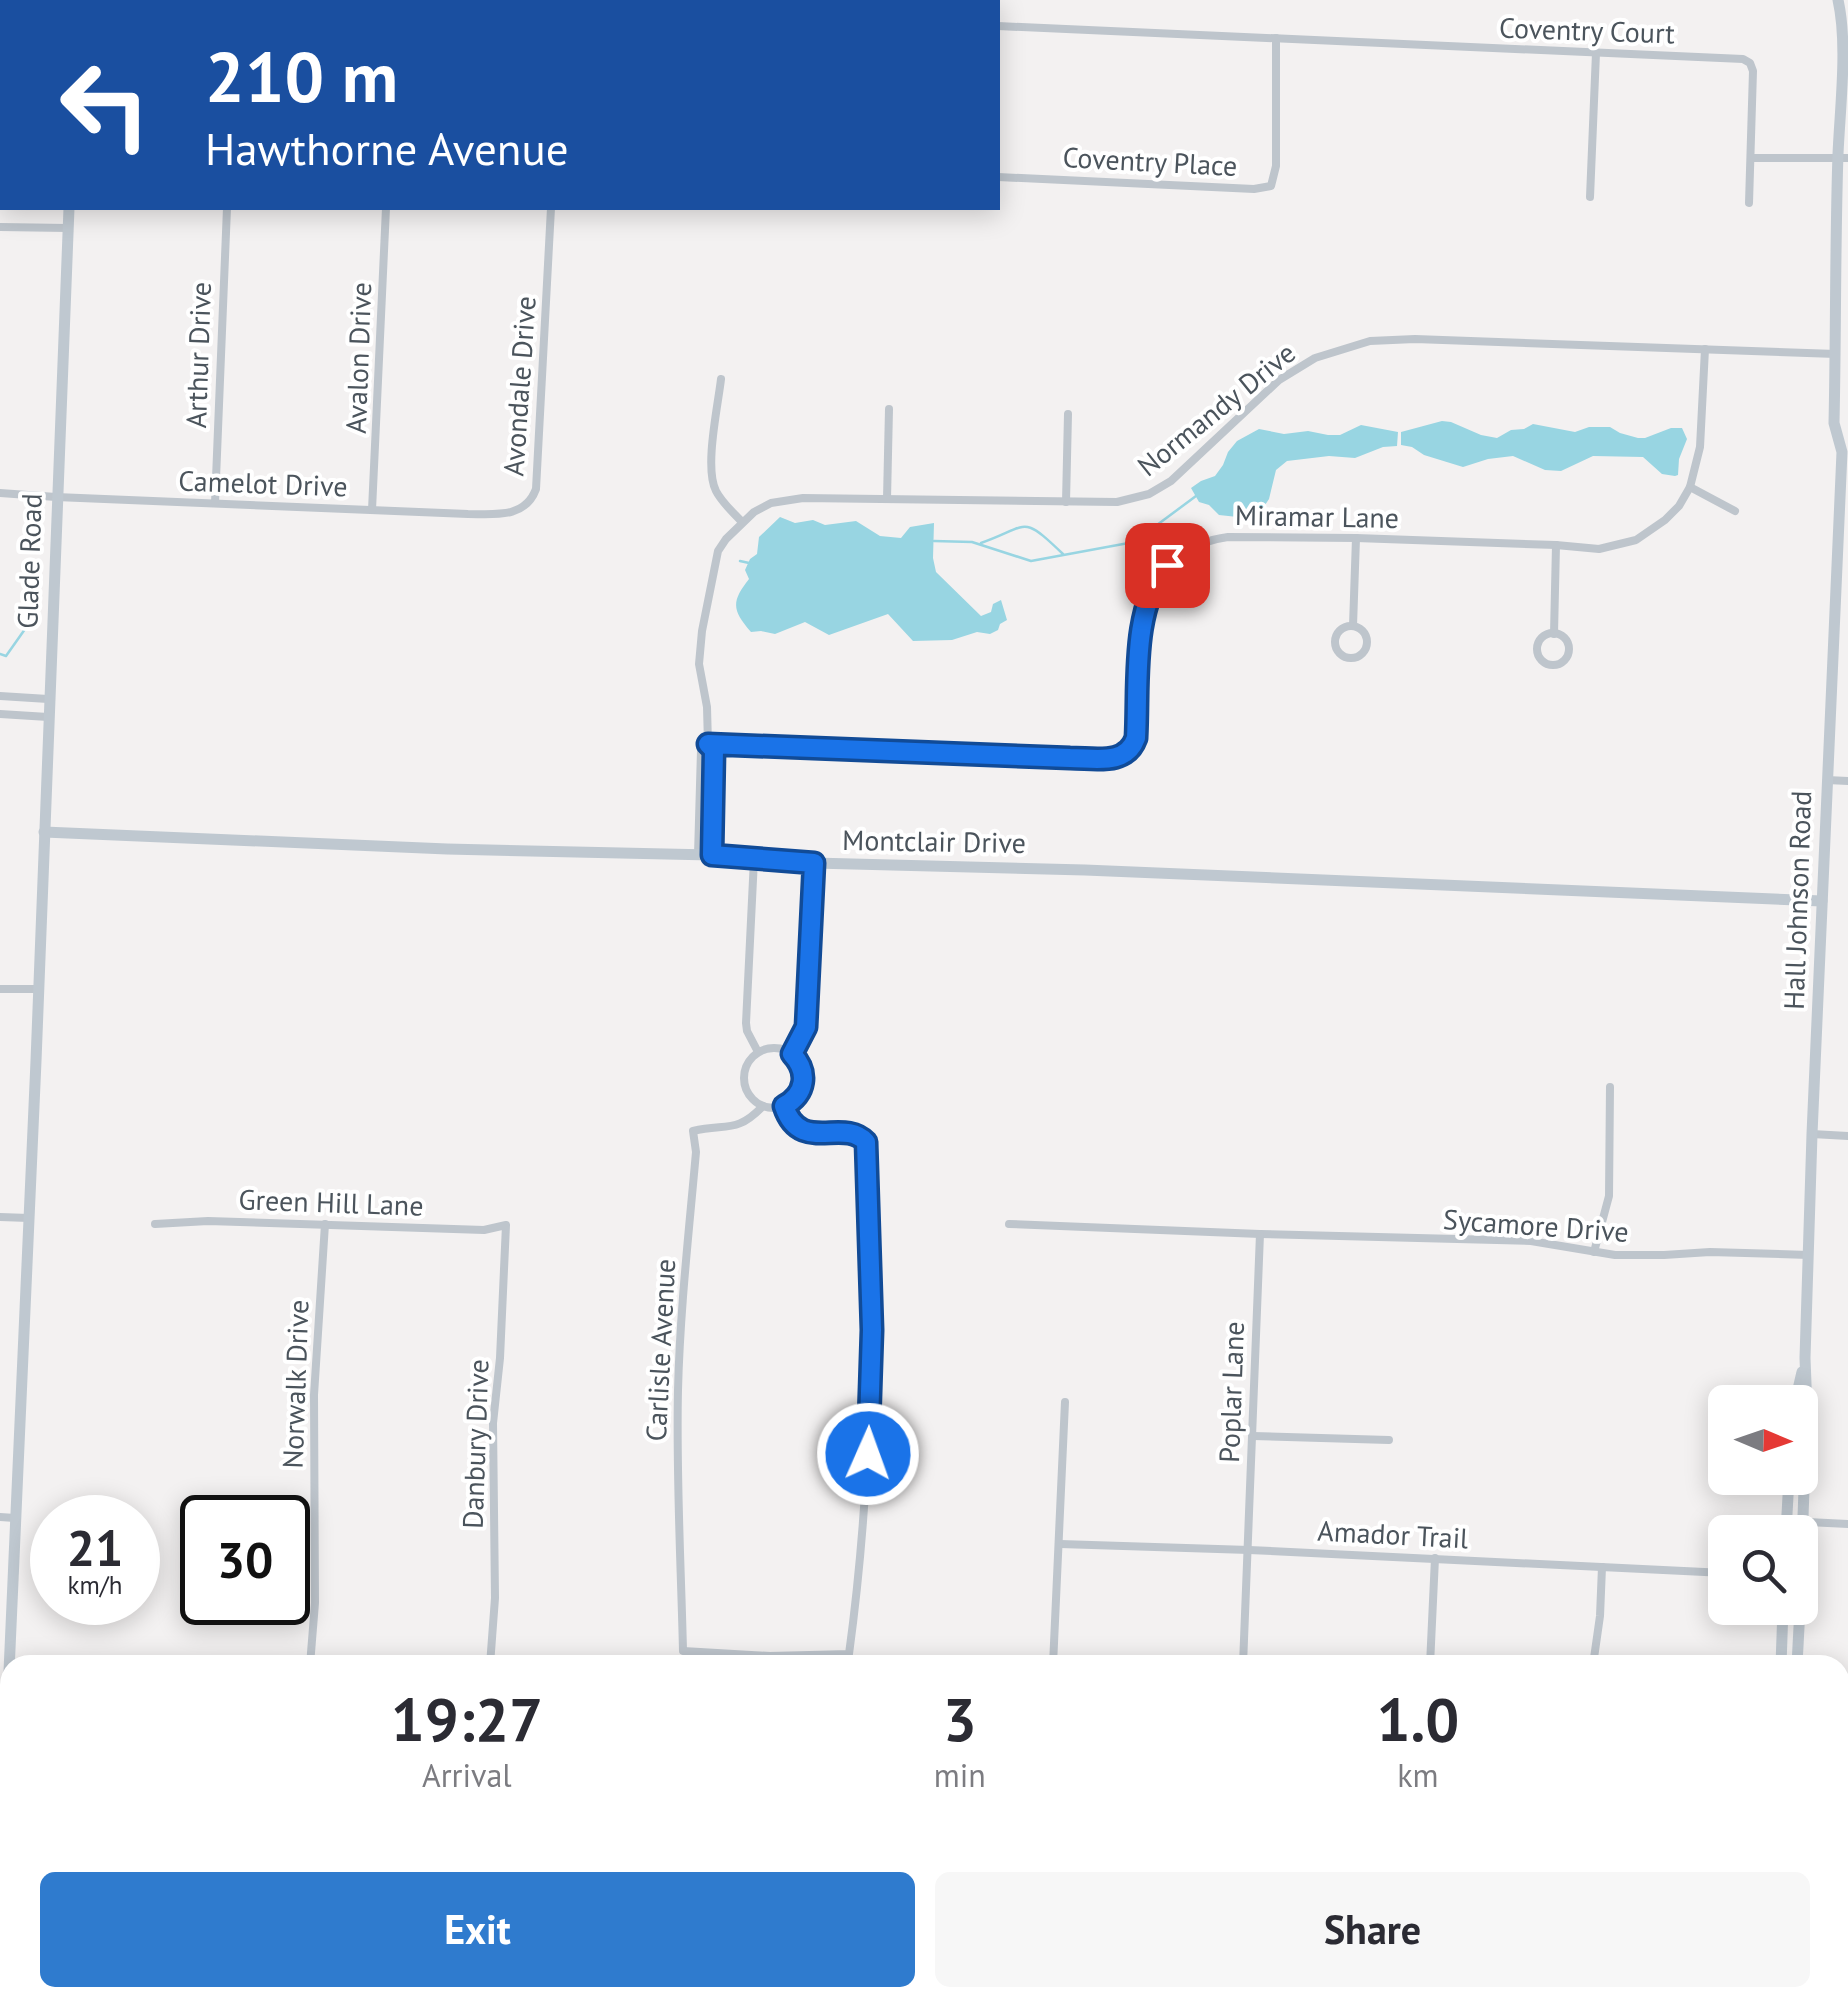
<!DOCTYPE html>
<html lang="en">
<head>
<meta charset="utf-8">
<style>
  body { margin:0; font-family:"PT Sans",sans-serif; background:#f7f7f7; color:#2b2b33; height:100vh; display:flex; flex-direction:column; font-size:38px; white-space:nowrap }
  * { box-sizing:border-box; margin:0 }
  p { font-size:32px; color:#7c7c81 }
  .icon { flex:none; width:55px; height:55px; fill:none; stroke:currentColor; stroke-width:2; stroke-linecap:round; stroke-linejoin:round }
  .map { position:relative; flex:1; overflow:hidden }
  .panel { position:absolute; left:0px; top:1655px; width:1850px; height:352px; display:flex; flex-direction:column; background:#fff; border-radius:30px 30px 0 0; box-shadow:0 5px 25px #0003 }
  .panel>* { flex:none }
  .hud { position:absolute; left:0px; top:0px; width:1000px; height:210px; box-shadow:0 5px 25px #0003; background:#1a4fa0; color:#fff; overflow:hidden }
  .needle { width:65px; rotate:92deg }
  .controls { position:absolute; left:1708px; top:1385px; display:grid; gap:20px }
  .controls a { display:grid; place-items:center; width:110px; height:110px; border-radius:15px; background:#fff; box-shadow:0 5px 25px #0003; font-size:50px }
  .speed { position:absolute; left:30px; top:1495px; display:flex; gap:20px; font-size:50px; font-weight:700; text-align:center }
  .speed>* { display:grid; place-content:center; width:130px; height:130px; border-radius:50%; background:#fff; box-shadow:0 5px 25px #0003; line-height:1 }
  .speed small { font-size:25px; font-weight:400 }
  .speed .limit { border:5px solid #111; border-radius:15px; background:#fff; color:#111 }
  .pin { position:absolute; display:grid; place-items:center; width:85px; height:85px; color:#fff; margin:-42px; border-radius:20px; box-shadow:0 5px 15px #0006 }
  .me { position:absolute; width:110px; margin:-55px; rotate:2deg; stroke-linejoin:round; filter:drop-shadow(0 0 8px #0008) }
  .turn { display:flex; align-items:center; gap:35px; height:210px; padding:0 40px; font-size:45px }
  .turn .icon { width:130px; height:130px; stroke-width:2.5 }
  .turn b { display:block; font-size:70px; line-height:85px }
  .eta { display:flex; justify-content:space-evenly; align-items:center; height:170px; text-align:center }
  .eta b { font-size:60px; font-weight:600; line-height:70px }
  .cta { display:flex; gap:20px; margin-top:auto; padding:20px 40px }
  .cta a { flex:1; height:115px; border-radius:15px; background:#2f7bce; color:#fff; font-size:40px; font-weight:600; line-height:115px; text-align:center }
  .cta a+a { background:#f7f7f7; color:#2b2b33 }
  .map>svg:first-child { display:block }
</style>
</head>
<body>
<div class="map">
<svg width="1848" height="2007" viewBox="0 0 1848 2007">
  <rect width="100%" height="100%" fill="#f3f1f1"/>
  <rect fill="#e4e2e2" x="570" y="1998" width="323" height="9"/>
  <g fill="#98d5e2">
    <path d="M1442 421 1451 422 1481 435 1497 438 1511 430 1524 429 1533 424 1575 432 1589 427H1610L1620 433 1638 438H1645L1671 428H1682L1687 439 1679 459 1678 475 1675 476 1662 474 1643 457 1593 456 1561 471 1545 470 1513 456 1488 459 1463 467 1424 455 1412 447 1401 445V432Z"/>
    <path d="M1361 425 1398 432 1397 446 1383 447 1355 458 1329 456 1287 461 1276 470 1269 499 1263 508 1247 518 1219 515 1209 505 1199 502 1191 488 1201 481 1215 476 1223 465 1228 452 1237 441 1259 429 1284 434 1308 431 1328 435H1340Z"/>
    <path d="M780 517 795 523 813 520 825 525 856 521 880 536 901 538 910 527 934 523 933 558 936 572 981 616 991 612 993 604 1001 600 1007 620 1000 624 998 630 990 634 977 632 952 640 913 641 888 614 829 635 805 622 775 634 761 631 751 632C732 610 731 602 749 579L745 570 750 559 757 554 759 537Z"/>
  </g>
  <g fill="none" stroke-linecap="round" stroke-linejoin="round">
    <g stroke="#98d5e2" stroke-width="2.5">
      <path d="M934 541 972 542 1031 561 1134 542 1196 496"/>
      <path d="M981 543C1030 526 1020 513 1063 554"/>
      <path d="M740 561 749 563"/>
      <path d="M0 654 6 656 30 622"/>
    </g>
    <g stroke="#bec5cc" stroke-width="8">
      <path d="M123 0 164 2"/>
      <path d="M998 26 1743 59 1750 63 1753 71 1749 203"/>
      <path d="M0 57H2"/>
      <path d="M1751 158H1848"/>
      <path d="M998 177 1254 189 1271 186 1276 166V38"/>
      <path d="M1590 197 1596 53"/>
      <path d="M0 227 69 228"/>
      <path d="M721 379C718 406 704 468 716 491 722 503 734 513 742 522"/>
      <path d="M1690 487 1735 511"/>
      <path d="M0 493 56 497 468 514C494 514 525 519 536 489L551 208"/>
      <path d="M887 499 889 409"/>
      <path d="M1066 502 1068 414"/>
      <path d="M215 503 227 208"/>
      <path d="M372 510 386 208"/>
      <path d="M1353 626 1356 538"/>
      <circle cx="1351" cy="642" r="16"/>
      <circle cx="1553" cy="649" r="16"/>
      <path d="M1554 634 1556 545"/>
      <path d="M0 696 48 699"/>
      <path d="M0 714 48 717"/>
      <path d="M1827 780 1848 781"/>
      <path d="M698 855 701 750 708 744 1071 758C1096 758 1126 766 1136 737 1140 660 1125 550 1228 537L1356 538 1556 545 1599 549 1636 540 1665 520 1679 506 1690 487 1700 447 1705 349"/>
      <path d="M711 855 714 750 708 744 707 707 699 664 702 631 718 551 726 539 754 512 771 503 803 498 1117 502 1149 494 1171 481 1279 380 1315 358 1370 341 1415 339 1836 354"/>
      <path d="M754 859 746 1023 747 1031 758 1052"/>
      <path d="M0 989H38"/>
      <circle cx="774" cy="1078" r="30"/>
      <path d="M792 1054 806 1027 814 863"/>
      <path d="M763 1106C736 1134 727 1123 693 1131L696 1152C689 1231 680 1310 678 1390 676 1477 681 1564 683 1651L770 1656 849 1654C872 1485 874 1321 868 1150L866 1142 860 1136C842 1133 801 1137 790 1122 788 1119 785 1110 784 1106"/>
      <path d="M1812 1134 1848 1136"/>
      <path d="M0 1217 29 1218"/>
      <path d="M155 1224 208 1221 484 1230 506 1225 500 1358 493 1423 495 1598 490 1665"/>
      <path d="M1009 1224 1260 1234 1531 1241 1615 1255H1664L1710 1252 1809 1255"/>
      <path d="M1594 1252 1609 1196 1610 1087"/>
      <path d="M1253 1436 1389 1440"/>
      <path d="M0 1517 15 1518"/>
      <path d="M1787 1521 1848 1524"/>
      <path d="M1060 1544 1249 1550 1725 1573"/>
      <path d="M310 1665 315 1603 314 1395 325 1224"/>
      <path d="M1053 1665 1065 1402"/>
      <path d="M1243 1665 1260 1234"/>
      <path d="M1430 1665 1435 1558"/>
      <path d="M1593 1665 1600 1616 1602 1567"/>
      <path d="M1133 2007V1998"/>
    </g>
    <g stroke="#bfc8d0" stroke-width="11">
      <path d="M73 2V0"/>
      <path d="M44 832 447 849 711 855 814 863 1085 870 1822 901"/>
      <path d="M1795 1402 1802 1372"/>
      <path d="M1786 1532 1789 1478"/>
      <path d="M1800 1596 1807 1410 1805 1358 1812 1134 1842 452 1834 423C1836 333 1835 243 1838 154 1840 107 1848 44 1838 0"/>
      <path d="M1781 1665 1783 1608"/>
      <path d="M1797 1665 1800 1608"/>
      <path d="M0 1875 36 1061 69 208"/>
      <path d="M1768 2007V1998"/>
      <path d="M1785 2007V1998"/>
    </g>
  </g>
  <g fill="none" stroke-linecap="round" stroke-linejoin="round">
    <defs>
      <path id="route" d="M868 1454 872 1330 866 1142C843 1117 800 1155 784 1106 806 1094 809 1072 792 1054L806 1027 814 863 712 855 714 750 708 744 1070 758C1096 758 1126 766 1136 738 1139 683 1131 610 1167 565"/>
    </defs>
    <use href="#route" stroke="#114b97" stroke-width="25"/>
    <use href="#route" stroke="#1a73e8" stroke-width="18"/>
  </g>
  <g text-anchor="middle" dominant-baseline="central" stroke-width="8" stroke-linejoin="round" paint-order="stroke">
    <g font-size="28" fill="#4b545c" stroke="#fff">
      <text transform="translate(1587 30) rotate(2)">Coventry Court</text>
      <text transform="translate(1150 161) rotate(3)">Coventry Place</text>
      <text transform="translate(198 355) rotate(-88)">Arthur Drive</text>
      <text transform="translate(358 358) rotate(-88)">Avalon Drive</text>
      <text transform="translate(519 386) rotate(-86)">Avondale Drive</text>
      <text transform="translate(1216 409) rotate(-39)">Normandy Drive</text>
      <text transform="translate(263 483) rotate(2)">Camelot Drive</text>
      <text transform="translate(1317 516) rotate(1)">Miramar Lane</text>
      <text transform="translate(29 561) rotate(-88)">Glade Road</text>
      <text transform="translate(934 841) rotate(1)">Montclair Drive</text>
      <text transform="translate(1797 900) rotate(-88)">Hall Johnson Road</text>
      <text transform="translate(331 1202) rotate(2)">Green Hill Lane</text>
      <text transform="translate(1536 1225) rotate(4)">Sycamore Drive</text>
      <text transform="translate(660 1350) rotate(-87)">Carlisle Avenue</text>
      <text transform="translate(295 1384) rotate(-88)">Norwalk Drive</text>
      <text transform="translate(1231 1392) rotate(-88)">Poplar Lane</text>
      <text transform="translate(475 1444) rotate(-88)">Danbury Drive</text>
      <text transform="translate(1393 1534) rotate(3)">Amador Trail</text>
    </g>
  </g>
</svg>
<div class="controls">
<a><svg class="needle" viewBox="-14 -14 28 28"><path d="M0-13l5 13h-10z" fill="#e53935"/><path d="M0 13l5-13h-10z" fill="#7c7c81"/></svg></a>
<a><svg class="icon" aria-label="search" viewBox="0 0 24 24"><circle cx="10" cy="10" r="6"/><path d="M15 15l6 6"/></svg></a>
</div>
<div class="speed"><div>21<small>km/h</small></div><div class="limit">30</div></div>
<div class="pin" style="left:1167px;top:565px;background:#d93025"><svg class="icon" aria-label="arrive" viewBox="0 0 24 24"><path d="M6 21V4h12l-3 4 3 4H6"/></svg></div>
<svg class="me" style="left:868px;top:1454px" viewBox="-20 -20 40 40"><circle r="17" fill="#1a73e8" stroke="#fff" stroke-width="3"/><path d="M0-11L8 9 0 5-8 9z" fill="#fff"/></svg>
<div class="hud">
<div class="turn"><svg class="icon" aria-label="left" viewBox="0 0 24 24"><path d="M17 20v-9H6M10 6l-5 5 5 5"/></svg><div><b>210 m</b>Hawthorne Avenue</div></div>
</div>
<section class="panel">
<div class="eta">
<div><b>19:27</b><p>Arrival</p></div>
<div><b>3</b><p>min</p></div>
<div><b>1.0</b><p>km</p></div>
</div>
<div class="cta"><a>Exit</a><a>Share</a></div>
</section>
</div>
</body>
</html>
